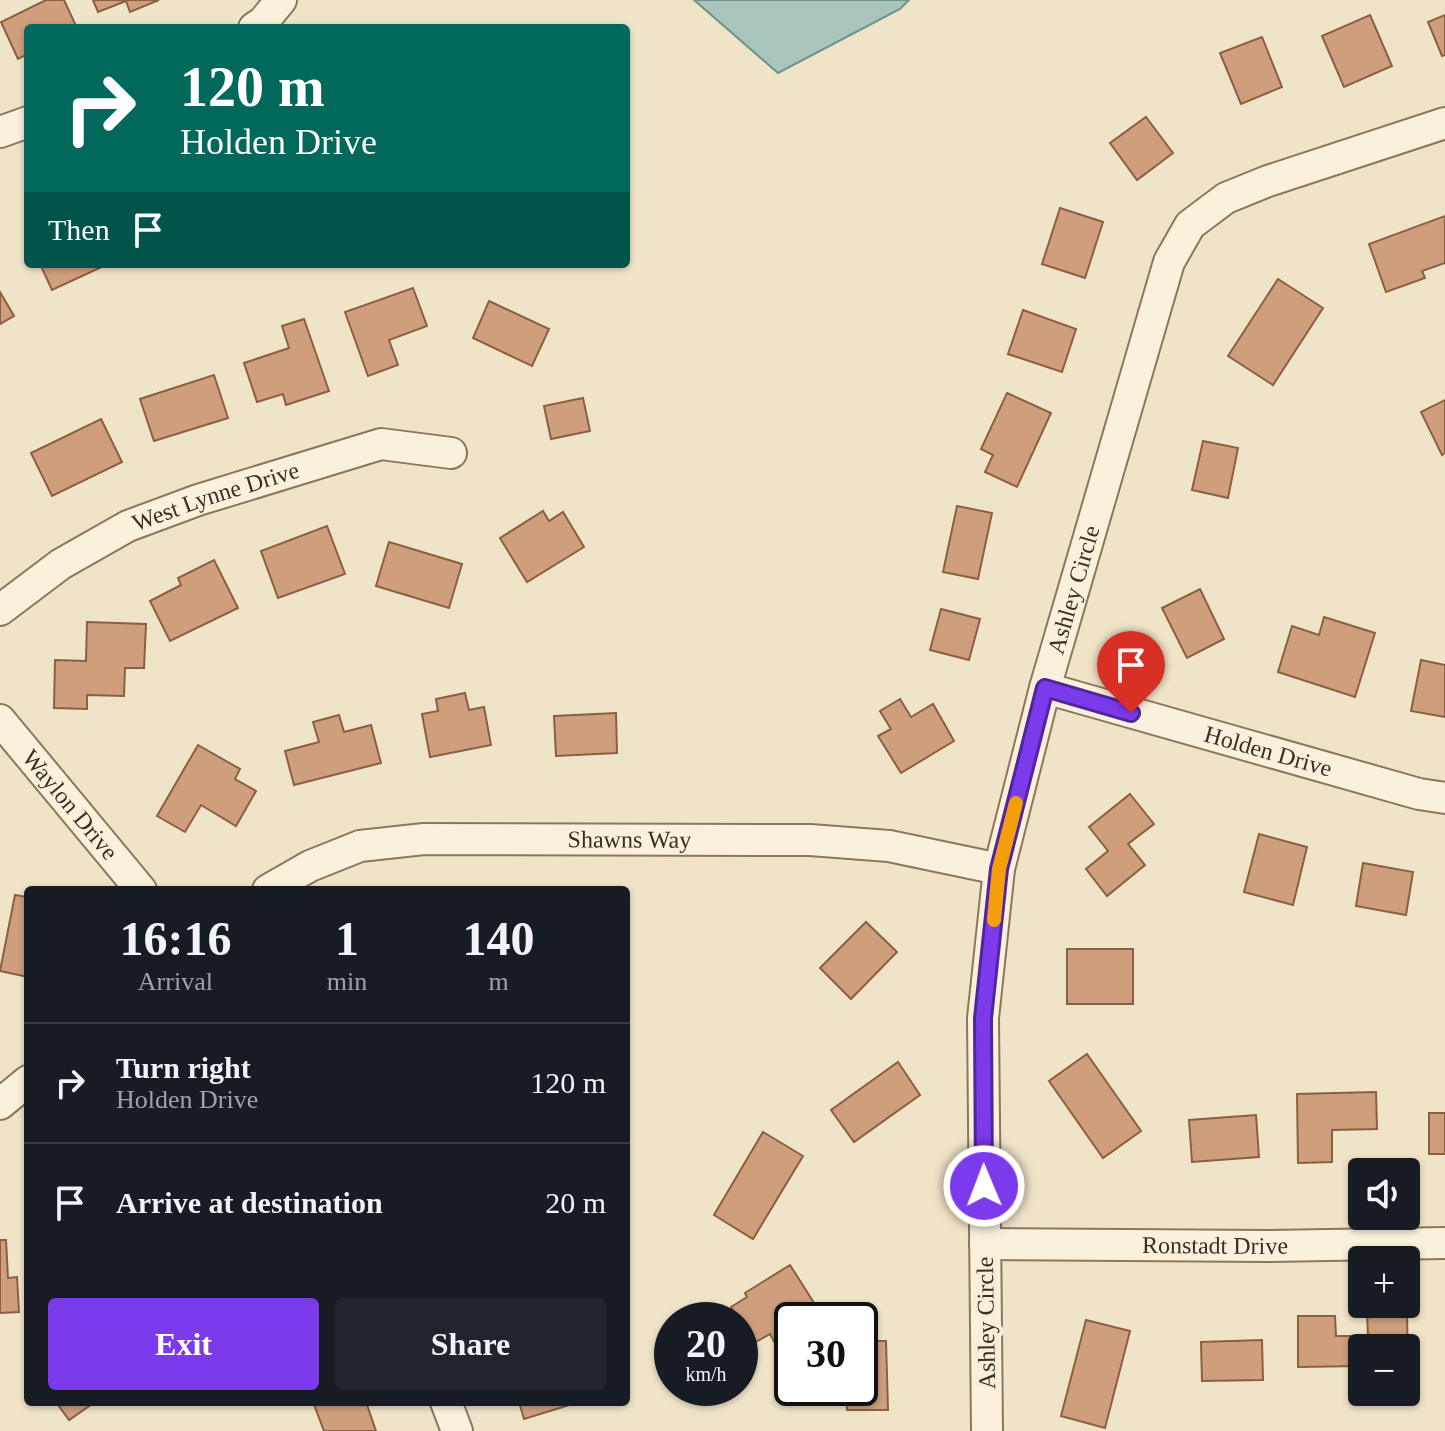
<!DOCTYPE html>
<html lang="en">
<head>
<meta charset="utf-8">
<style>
  body { margin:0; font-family:Georgia,serif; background:#20242c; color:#f1f3f6; height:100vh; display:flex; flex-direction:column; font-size:30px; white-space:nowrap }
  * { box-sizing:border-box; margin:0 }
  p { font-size:26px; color:#9ea1a6 }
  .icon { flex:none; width:44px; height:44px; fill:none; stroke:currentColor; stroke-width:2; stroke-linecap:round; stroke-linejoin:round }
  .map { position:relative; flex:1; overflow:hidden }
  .panel { position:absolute; left:24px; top:886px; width:606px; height:520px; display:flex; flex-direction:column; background:#171b24; border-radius:8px; box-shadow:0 2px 6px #0004 }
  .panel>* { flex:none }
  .hud { position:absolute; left:24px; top:24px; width:606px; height:244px; border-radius:8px; box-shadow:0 2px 6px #0004; background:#00695c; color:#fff; overflow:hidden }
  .fabs { position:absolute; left:1348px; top:1158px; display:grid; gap:16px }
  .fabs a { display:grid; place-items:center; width:72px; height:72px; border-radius:8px; background:#171b24; box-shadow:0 2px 6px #0004; font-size:40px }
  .speed { position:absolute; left:654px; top:1302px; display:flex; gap:16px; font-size:40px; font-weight:700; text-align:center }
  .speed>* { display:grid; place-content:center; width:104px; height:104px; border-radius:50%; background:#171b24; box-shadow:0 2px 6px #0004; line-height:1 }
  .speed small { font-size:20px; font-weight:400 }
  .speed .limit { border:4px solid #111; border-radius:12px; background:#fff; color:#111 }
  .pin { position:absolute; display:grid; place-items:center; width:68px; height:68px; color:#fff; margin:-82px -34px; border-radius:50% 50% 50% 0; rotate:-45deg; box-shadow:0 0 8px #0007 }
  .pin .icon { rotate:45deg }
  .me { position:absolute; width:88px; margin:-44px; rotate:359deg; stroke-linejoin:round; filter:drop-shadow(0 0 6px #0008) }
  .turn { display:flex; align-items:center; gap:28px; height:168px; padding:0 24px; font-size:36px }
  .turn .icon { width:104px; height:104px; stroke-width:2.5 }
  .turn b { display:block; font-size:56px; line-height:68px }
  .then { display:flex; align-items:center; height:76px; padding:0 24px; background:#0003; gap:16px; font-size:30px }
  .eta { display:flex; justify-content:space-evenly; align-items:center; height:136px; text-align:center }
  .eta b { font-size:48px; font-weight:600; line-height:56px }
  .action { display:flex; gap:16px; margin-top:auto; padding:16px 24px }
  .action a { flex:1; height:92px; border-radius:8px; background:#7c3aed; color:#fff; font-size:32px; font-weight:600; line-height:92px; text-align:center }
  .action a+a { background:#20242c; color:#f1f3f6 }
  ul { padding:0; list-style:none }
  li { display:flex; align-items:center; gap:24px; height:120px; padding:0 24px; border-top:2px solid #363941 }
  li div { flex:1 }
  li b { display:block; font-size:30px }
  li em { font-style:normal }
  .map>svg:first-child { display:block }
</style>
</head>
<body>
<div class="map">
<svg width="1445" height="1431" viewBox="0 0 1445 1431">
  <rect width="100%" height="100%" fill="#f0e4c8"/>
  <path fill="#a9c4bc" stroke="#6f938a" stroke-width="2" d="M694 0H909L900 9 778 73Z"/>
  <g fill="#cf9f7d" stroke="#8d5f41" stroke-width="2">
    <path d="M46 0H64L77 28H28V54L18 59 1 22Z"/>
    <path d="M93 0H159L130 12 126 1 98 12Z"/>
    <path d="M1370 15 1392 66 1344 87 1322 36Z"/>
    <path d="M1445 15V55L1442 56 1428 22Z"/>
    <path d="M1262 37 1282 87 1241 104 1220 53Z"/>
    <path d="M1146 117 1173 153 1137 180 1110 143Z"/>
    <path d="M1060 208 1103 222 1085 278 1042 264Z"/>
    <path d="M1445 216V263L1422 271 1425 278 1386 292 1369 244Z"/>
    <path d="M40 264H108L52 290Z"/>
    <path d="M1278 279 1323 308 1273 385 1228 356Z"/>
    <path d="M413 288 427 326 389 340 398 365 368 376 345 312Z"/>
    <path d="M0 292 14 316 0 324Z"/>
    <path d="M489 301 549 329 532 366 473 338Z"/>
    <path d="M1023 310 1076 329 1062 372 1008 354Z"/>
    <path d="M304 319 329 391 286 405 283 394 257 402 244 363 289 348 282 326Z"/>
    <path d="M214 375 228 418 154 441 140 399Z"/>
    <path d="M1007 393 1051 413 1017 487 985 472 993 455 981 449Z"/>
    <path d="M583 398 590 431 551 439 544 406Z"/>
    <path d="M1445 400V453L1442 455 1421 412Z"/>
    <path d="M101 419 122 462 52 496 31 453Z"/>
    <path d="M1203 441 1238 448 1228 498 1192 490Z"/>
    <path d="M957 506 992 513 978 579 943 572Z"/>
    <path d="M543 511 549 521 563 512 584 547 527 582 500 538Z"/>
    <path d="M327 526 345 574 278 598 261 551Z"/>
    <path d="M389 542 462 564 449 608 376 586Z"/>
    <path d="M214 560 238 608 170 641 150 601 181 585 178 578Z"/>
    <path d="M1200 589 1224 639 1187 658 1162 608Z"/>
    <path d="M941 609 980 619 969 660 930 650Z"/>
    <path d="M1324 617 1375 633 1355 697 1278 672 1292 626 1319 635Z"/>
    <path d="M87 622 146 624 144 668H125L124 696 87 695V709L54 708 55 660 86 661Z"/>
    <path d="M1421 660 1445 665V717L1411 711Z"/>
    <path d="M465 693 469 710 484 707 491 745 430 757 422 714 438 711 436 699Z"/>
    <path d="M900 699 911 717 933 704 954 741 901 773 878 736 891 729 880 711Z"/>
    <path d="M616 713 617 753 556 756 554 716Z"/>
    <path d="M339 715 344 732 371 725 381 763 294 785 285 751 319 742 313 722Z"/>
    <path d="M198 745 240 769 235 779 256 791 236 826 201 805 185 832 157 816Z"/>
    <path d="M1130 794 1154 824 1128 844 1145 865 1107 896 1086 869 1108 851 1089 827Z"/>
    <path d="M1259 834 1307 847 1293 905 1244 892Z"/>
    <path d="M1363 863 1413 872 1406 915 1356 906Z"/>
    <path d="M15 895 28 897V977L0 971Z"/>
    <path d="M866 922 897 952 851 999 820 968Z"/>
    <rect x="1067" y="949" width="66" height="55"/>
    <path d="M1087 1054 1141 1131 1103 1158 1049 1081Z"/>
    <path d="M898 1062 920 1095 854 1142 831 1110Z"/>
    <path d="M1376 1092 1377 1129 1332 1130V1162L1298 1163 1297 1094Z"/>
    <rect x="1429" y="1113" width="16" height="41"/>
    <path d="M1256 1115 1259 1157 1192 1162 1189 1120Z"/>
    <path d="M763 1132 803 1156 753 1239 714 1215Z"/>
    <path d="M0 1240H6L8 1278 17 1277 19 1312 0 1313Z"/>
    <path d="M790 1265 823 1317 817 1320H792V1335L776 1345 770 1334 754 1343 731 1307 747 1297 745 1293Z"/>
    <path d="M1367 1313H1407L1408 1366 1406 1348H1362V1366L1298 1367V1316H1335L1336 1336H1368Z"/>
    <path d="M1086 1320 1130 1331 1105 1428 1061 1416Z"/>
    <path d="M1262 1340 1263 1380 1202 1381 1201 1342Z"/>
    <path d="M860 1341H886L888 1410H847L846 1388H860Z"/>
    <path d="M56 1402H95L69 1420Z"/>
    <path d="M313 1402H366L376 1431H324Z"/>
    <path d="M519 1402H576V1403L524 1419Z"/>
  </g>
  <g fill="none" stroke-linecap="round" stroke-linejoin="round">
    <defs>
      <g id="minor">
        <path d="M254 28 263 22 281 0"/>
        <path d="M0 132 28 122"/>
        <path id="s1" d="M0 610 61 564 128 526 198 500 381 444 451 453"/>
        <path id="s2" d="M1045 688 1419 794 1445 798"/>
        <path id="s3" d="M0 720 141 890"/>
        <path id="s4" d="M268 890 310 866 360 846 424 839 810 840 889 846 999 869"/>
        <path d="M0 1104 28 1081"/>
        <path id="s5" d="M985 1244 1269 1246 1445 1243"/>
        <path d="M446 1402 457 1431"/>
        <path id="s6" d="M987 1431 983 1018 999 869 1045 688 1169 262 1190 225 1226 198 1268 181 1445 123"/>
      </g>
    </defs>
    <use href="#minor" stroke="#8d765c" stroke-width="34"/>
    <use href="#minor" stroke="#faf1dc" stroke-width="30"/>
  </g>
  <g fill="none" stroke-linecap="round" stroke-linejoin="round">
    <defs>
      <path id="route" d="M984 1186 983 1018 999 869 1045 688 1131 713"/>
    </defs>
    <use href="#route" stroke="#51269a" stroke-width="20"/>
    <use href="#route" stroke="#7c3aed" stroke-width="14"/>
    <path stroke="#f59e0b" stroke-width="14" d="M994 920 999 869 1016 803"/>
  </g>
  <g text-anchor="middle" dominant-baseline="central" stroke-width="8" stroke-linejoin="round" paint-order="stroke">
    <g font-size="24" fill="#3d2e20" stroke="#f7eed8">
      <text stroke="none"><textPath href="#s1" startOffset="246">West Lynne Drive</textPath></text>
      <text stroke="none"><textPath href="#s6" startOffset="852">Ashley Circle</textPath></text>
      <text stroke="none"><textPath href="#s2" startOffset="232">Holden Drive</textPath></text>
      <text stroke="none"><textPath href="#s3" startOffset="110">Waylon Drive</textPath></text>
      <text stroke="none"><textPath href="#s4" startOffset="372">Shawns Way</textPath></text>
      <text stroke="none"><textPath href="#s5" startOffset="230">Ronstadt Drive</textPath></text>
      <text transform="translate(986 1323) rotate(-91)">Ashley Circle</text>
    </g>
  </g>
</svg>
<div class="fabs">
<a><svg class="icon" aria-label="sound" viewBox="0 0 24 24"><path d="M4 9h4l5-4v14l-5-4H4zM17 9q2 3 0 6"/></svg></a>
<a>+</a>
<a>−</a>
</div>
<div class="speed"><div>20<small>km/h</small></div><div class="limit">30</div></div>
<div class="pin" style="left:1131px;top:713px;background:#d93025"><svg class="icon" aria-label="arrive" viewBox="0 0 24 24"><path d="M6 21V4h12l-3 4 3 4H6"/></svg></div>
<svg class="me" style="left:984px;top:1186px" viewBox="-20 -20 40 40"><circle r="17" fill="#7c3aed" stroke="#fff" stroke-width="3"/><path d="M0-11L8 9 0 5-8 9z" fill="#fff"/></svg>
<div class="hud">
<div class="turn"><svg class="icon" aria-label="right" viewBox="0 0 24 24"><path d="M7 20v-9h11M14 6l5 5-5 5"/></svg><div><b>120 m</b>Holden Drive</div></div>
<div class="then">Then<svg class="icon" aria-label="arrive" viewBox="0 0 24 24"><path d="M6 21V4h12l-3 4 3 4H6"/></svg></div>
</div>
<section class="panel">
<div class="eta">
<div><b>16:16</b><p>Arrival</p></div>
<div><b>1</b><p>min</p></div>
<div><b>140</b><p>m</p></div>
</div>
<ul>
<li><svg class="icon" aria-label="right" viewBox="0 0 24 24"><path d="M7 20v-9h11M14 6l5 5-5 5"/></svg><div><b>Turn right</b><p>Holden Drive</p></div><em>120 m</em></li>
<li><svg class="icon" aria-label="arrive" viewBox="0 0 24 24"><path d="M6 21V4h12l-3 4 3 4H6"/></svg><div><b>Arrive at destination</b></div><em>20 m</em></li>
</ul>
<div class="action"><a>Exit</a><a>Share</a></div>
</section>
</div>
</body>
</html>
